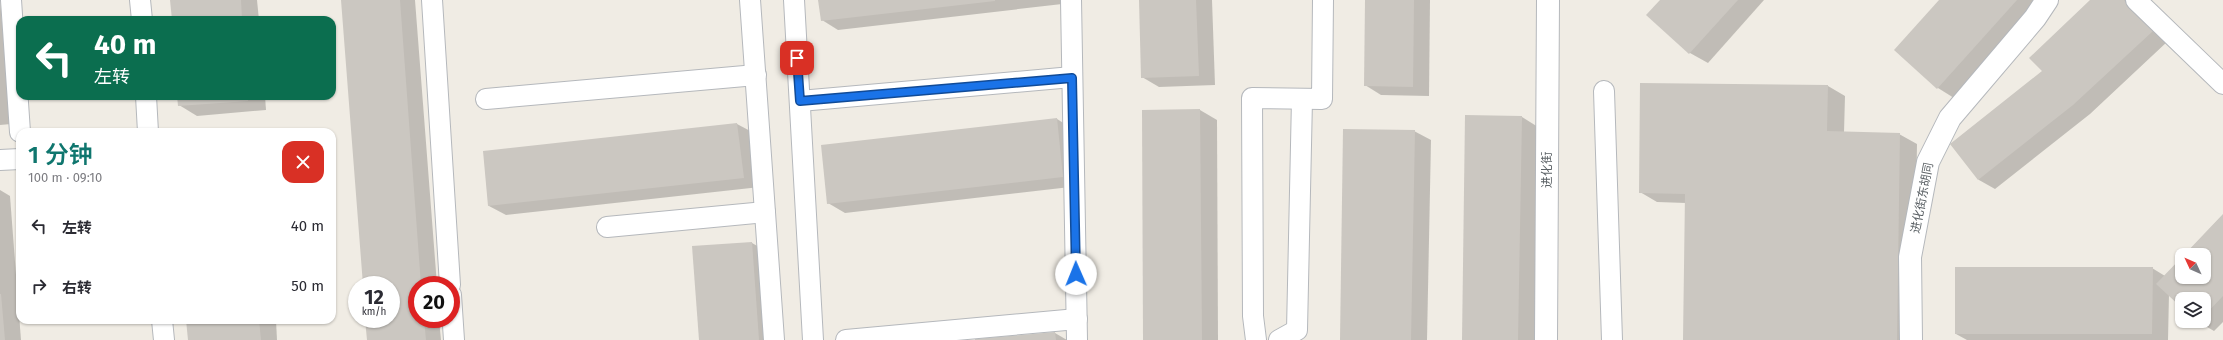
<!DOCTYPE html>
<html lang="zh">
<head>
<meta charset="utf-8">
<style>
  body { margin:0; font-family:"Fira Sans","Noto Sans SC",sans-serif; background:#f2f2f3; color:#2b2b33; height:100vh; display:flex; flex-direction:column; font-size:15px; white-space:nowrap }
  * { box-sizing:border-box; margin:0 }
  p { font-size:13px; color:#7c7c81 }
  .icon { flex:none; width:22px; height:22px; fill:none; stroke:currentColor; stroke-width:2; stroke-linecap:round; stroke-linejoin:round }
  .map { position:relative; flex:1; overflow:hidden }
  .details { position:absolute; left:16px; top:128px; width:320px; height:196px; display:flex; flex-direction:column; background:#fff; border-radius:12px; box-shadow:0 1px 3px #0004 }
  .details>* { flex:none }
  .hud { position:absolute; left:16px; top:16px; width:320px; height:84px; border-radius:12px; box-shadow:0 1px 3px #0004; background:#0b6e4f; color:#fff; overflow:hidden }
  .needle { width:26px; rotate:314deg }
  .tools { position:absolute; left:2175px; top:248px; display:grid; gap:8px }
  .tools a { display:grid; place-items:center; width:36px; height:36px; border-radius:8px; background:#fff; box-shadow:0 1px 3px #0004; font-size:20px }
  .speed { position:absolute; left:348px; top:276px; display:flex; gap:8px; font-size:20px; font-weight:700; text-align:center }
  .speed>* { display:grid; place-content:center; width:52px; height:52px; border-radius:50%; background:#fff; box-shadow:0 1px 3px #0004; line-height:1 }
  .speed small { font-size:10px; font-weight:400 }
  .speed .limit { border:6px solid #d22; background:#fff; color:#111 }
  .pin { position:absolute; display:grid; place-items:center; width:34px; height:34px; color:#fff; margin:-17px; border-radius:8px; box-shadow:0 2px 6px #0006 }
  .me { position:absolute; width:44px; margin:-22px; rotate:359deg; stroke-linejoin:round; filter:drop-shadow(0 0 3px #0008) }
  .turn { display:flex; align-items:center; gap:14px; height:84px; padding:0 12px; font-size:18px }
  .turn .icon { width:52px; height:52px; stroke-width:2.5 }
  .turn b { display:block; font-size:28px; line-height:34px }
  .round { display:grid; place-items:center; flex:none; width:42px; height:42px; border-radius:12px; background:#f2f2f3 }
  .head { display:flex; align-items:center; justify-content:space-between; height:68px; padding:0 12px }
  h1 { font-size:24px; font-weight:600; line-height:30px; color:#0f766e }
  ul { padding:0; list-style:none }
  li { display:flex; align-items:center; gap:12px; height:60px; padding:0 12px }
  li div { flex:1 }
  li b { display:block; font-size:15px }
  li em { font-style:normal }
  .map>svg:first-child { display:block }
</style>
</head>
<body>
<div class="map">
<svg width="2223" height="340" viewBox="0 0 2223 340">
  <rect width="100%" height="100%" fill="#f0ece4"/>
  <g fill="#0003">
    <path d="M0 0 11 124 0 125Z"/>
    <path d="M171 0H257L259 20H173Z"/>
    <path d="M342 0H415L437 285H417V319H439L441 340H368L366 319H391V285H364Z"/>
    <path d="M819 0H1070L1071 3 838 30 822 20Z"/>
    <path d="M1140 0H1212L1215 85 1159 87 1142 77Z"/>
    <path d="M1366 0H1430L1429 96 1381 95 1365 85Z"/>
    <path d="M1661 0H1764L1708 63 1690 53Z"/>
    <path d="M1941 0H2042L1954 98 1938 88Z"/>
    <path d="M2092 0H2130L2168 41 2090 114 1995 189 1979 180 1951 144 2043 71Z"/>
    <path d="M1828 86 1845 96 1844 133 1899 134 1917 144 1914 340H1684L1686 203 1657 202 1640 192Z"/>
    <path d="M178 96H265L266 110 197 116 179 105Z"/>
    <path d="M1200 110 1217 120 1218 340H1144L1143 111Z"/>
    <path d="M1522 117 1538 127 1535 340H1463Z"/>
    <path d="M1057 119 1073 129 1079 186 845 213 828 203Z"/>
    <path d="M737 124 754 133 760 187 506 215 489 206 484 152Z"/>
    <path d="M1414 131 1431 140 1427 340H1341Z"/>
    <path d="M0 190 10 196 21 340H0Z"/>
    <path d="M2223 215V322L2214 331 2197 321H2204V299H2182V307L2169 294 2168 340H1967L1956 334 2152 268 2165 276 2182 258V277H2204V255H2185Z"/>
    <path d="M752 243 770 253 775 340H700Z"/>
    <path d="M187 320H276L277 340H189Z"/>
    <path d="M1055 333 1067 340H974Z"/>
  </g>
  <g fill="#cbc7c1">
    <path d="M170 0H241L242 20H172Z"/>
    <path d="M341 0H400L421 285H417V319H424L426 340H367L365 319H391V285H363Z"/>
    <path d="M818 0H995V1L821 21Z"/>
    <path d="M1139 0H1196L1199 76 1141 78Z"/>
    <path d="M1365 0H1414L1413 87 1364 86Z"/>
    <path d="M1660 0H1738L1689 54 1646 15Z"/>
    <path d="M1939 0H2017L1937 89 1894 50Z"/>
    <path d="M2090 0H2124L2153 31 2073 105 1978 180 1950 144 2042 71 2029 58Z"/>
    <path d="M1640 83 1828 85 1827 131 1900 133 1897 340H1683L1685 194 1639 193Z"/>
    <path d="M177 96H248V101L178 106Z"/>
    <path d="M1200 109 1202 340H1143L1142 110Z"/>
    <path d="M1465 115 1522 116 1518 340H1462Z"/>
    <path d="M1057 118 1063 177 827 204 821 145Z"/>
    <path d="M737 123 744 178 488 206 483 151Z"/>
    <path d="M1343 129 1415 130 1411 340H1340Z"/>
    <path d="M2223 214V296L2204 316V299H2182V308L2156 284 2182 257V277H2204V255H2184Z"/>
    <path d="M752 242 759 340H699L692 246Z"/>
    <path d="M1955 267H2153L2152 334H1955Z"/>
    <path d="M0 294H1L5 340H0Z"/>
    <path d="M186 320H259L261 340H188Z"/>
    <path d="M1055 332 1056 340H975V339Z"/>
  </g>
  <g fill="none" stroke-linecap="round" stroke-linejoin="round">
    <defs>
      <g id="service">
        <path d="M11 0 20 132"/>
        <path d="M140 0 142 20"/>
        <path d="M432 0 450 285"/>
        <path d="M750 0 774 340"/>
        <path d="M794 0 813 340"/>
        <path d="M1071 0 1077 340"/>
        <path d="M2136 0 2223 84"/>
        <path d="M1604 91 1612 340"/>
        <path d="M146 96 148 132"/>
        <path d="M486 99 756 75"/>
        <path d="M800 101 1072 77"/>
        <path d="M0 160 20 159"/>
        <path d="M607 227 765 212"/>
        <path d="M451 295 454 340"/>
        <path d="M162 320 164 340"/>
        <path d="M846 340 1077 319"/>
        <path d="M1256 340 1253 316 1252 98 1322 99 1323 0"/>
        <path d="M1279 340 1297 330 1302 99"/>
      </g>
      <g id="minor">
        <path d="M1546 340 1548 0"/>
        <path d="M1911 340 1910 257 1928 162 1950 118 2035 18 2047 0"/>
      </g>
    </defs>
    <use href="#service" stroke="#b5b8bc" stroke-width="22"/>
    <use href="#minor" stroke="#b5b8bc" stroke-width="24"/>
    <use href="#service" stroke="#fff" stroke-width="20"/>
    <use href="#minor" stroke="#fff" stroke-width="22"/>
  </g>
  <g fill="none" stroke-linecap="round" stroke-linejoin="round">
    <defs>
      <path id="route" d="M797 58 800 101 1072 78 1076 274"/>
    </defs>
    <use href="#route" stroke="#114b97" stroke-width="10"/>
    <use href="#route" stroke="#1a73e8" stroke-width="7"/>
  </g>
  <g text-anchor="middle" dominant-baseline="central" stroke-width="4" stroke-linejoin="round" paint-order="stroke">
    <g font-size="12" fill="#5c6266" stroke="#fff">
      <text transform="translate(1547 170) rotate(-90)">进化街</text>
      <text transform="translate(1922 198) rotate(-79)">进化街东胡同</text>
    </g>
  </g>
</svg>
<div class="tools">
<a><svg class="needle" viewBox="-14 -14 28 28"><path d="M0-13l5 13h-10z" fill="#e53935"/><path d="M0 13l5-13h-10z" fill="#7c7c81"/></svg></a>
<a><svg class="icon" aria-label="layers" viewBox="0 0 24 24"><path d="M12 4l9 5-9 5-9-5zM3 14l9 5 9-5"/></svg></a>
</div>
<div class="speed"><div>12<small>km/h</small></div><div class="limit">20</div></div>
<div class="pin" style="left:797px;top:58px;background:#d93025"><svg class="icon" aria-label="arrive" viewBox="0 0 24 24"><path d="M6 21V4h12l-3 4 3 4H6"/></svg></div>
<svg class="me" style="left:1076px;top:274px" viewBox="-20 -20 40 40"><circle r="19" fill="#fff"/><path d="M0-13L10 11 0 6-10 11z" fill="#1a73e8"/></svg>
<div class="hud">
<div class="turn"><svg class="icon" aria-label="left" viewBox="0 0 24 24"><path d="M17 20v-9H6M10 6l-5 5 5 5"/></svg><div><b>40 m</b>左转</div></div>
</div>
<section class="details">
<div class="head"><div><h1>1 分钟</h1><p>100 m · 09:10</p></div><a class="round" style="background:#d93025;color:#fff"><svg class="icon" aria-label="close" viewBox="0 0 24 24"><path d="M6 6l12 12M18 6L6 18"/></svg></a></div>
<ul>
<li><svg class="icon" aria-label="left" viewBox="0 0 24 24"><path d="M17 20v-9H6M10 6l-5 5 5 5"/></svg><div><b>左转</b></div><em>40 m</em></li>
<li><svg class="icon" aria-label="right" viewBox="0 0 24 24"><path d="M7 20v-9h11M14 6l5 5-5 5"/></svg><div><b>右转</b></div><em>50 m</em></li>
</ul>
</section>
</div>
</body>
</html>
